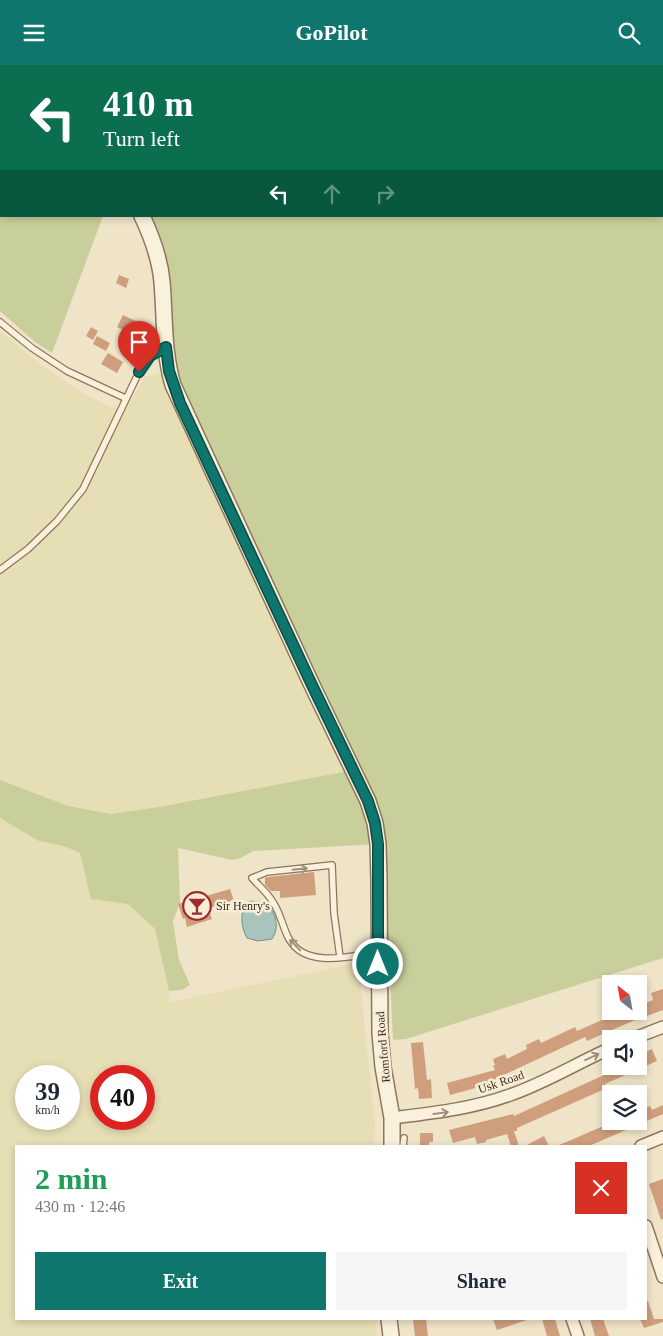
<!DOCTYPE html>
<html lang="en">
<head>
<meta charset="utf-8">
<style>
  body { margin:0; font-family:"Times New Roman",serif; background:#f6f6f7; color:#1f2937; height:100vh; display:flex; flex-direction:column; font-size:19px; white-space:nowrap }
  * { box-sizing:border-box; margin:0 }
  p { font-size:16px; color:#747a83 }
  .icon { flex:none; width:28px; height:28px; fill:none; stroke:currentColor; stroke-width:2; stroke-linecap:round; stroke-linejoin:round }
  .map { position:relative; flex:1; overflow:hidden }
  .panel { position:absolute; left:15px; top:1080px; width:632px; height:175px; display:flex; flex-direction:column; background:#fff; border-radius:0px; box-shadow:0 2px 8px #0003 }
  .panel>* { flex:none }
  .top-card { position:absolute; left:0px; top:0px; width:664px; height:152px; box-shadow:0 2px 8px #0003; background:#0b6e4f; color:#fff; overflow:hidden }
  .needle { width:32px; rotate:329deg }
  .buttons { position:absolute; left:602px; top:910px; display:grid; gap:10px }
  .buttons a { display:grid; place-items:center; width:45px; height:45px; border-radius:0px; background:#fff; box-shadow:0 2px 8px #0003; font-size:25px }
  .speed { position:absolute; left:15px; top:1000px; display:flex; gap:10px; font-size:25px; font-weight:700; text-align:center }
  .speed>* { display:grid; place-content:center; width:65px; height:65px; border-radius:50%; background:#fff; box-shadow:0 2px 8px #0003; line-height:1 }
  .speed small { font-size:12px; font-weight:400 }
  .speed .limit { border:8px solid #d22; background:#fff; color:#111 }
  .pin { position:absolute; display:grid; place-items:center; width:42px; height:42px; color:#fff; margin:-51px -21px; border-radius:50% 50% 50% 0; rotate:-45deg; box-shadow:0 0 5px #0007 }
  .pin .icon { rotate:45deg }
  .me { position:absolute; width:55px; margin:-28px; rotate:0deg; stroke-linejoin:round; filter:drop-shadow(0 0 4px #0008) }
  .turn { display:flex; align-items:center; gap:18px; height:105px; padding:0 20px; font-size:22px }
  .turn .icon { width:65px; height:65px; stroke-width:2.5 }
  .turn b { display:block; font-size:35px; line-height:42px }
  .lanes { display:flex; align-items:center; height:48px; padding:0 20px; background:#0003; justify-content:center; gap:25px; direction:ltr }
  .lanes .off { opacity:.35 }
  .round { display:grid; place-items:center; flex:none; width:52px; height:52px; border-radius:0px; background:#f6f6f7 }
  .summary { display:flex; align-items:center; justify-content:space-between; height:85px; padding:0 20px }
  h1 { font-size:30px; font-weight:700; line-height:38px; color:#1e9e55 }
  .cta { display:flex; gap:10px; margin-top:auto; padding:10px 20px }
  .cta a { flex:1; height:58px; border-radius:0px; background:#0f766e; color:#fff; font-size:20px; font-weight:700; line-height:58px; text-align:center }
  .cta a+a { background:#f6f6f7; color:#1f2937 }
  header { display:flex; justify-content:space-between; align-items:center; height:65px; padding:0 20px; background:#0f766e; color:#fff; font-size:22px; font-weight:700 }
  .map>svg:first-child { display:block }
</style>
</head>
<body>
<header><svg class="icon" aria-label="menu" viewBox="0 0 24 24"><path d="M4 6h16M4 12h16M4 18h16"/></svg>GoPilot<svg class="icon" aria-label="search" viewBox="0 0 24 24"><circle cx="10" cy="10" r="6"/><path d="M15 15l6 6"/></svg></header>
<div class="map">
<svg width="663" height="1271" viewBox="0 0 663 1271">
  <rect width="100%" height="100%" fill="#f0e4c8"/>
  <path fill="#e6deb5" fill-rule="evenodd" d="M0 266 40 299 84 329 124 348 145 312 169 306 353 705 159 742 111 749 128 839 155 864 171 937 358 898 375 1058 374 1081H16V1254H375L377 1271H0ZM26 1011H69V1054H26ZM101 1011H144V1054H101Z"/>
  <g fill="#c9cf9b">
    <path d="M0 0 37 1H1V151H103L52 288 35 277 0 246Z"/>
    <path d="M45 0H663V893L406 974 393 975 390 911H379L378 779 253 786 241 793 232 795 178 783 180 837 173 856 179 895 190 920 182 925 169 926 155 864 128 839 91 834 80 788 64 781 39 776 0 753V715L68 741 111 749 159 742 353 705 180 338 162 217 140 151H662V1Z"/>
  </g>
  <path fill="#a9c4bc" stroke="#6f938a" d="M251 836 266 838C276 848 280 862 272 874L258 876 247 873C241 863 238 842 251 836Z"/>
  <g fill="#cf9f7d">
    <path d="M119 210 129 214 126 223 116 218Z"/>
    <path d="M123 250 142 259 133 279 122 274 126 266 117 262Z"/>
    <path d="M91 262 98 266 93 275 86 271Z"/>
    <path d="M97 271 110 278 106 286 93 279Z"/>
    <path d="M108 288 123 297 117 308 101 299Z"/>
    <path d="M314 807 316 830 280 833V826H271L265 820V813L268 812Z"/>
    <path d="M230 824 234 836 208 843 212 854 187 862 185 853 183 854 178 839Z"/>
    <path d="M663 924V945L644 952V951L587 976 585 972 493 1015 494 1018 450 1030 447 1018 495 1005 493 1001 495 1000 493 994 505 989 507 994 527 984 526 980 539 974 541 978 575 962 577 966 622 946H642L640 940 653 935 651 928Z"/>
    <path d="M423 977 427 1015 431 1014 432 1033 419 1034 418 1023 415 1024 411 978Z"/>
    <path d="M652 984 657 996 605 1019 607 1023 517 1063V1066H514L519 1081H511L507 1069 486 1075V1077L477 1079 475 1072 453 1078 449 1065 513 1049 514 1051 604 1010 602 1006 612 1001H639V990Z"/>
    <path d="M663 1040V1049L589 1081H557L615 1056H639V1046L650 1041 652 1045Z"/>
    <path d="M420 1068H433V1077H429V1081H420Z"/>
    <path d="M544 1071 549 1081H525Z"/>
    <path d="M663 1114V1154L661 1155 649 1119Z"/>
    <path d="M646 1236H648L654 1254H663V1257L644 1263 640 1254H646Z"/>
    <path d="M413 1254H426L428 1271H415Z"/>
    <path d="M493 1254H527V1255L497 1265Z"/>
    <path d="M542 1254H555L560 1271H547Z"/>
    <path d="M590 1254H603L609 1271H595Z"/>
  </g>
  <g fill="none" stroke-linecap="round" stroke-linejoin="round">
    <defs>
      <g id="service">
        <path d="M0 257 32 283 67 306 125 333"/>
        <path d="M0 505 28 484 57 456 83 424 139 307 150 291 165 282"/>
        <path d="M340 892 334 848 332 800 267 807 252 813C259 821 269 829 274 839 281 850 283 863 289 874 306 904 351 891 378 887"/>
        <path d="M403 1081 404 1073"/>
      </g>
      <g id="minor">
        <path d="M632 974 663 962"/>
        <path d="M392 1053C432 1048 471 1044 510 1030 545 1018 577 998 611 983"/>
        <path d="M641 1081 663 1072"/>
        <path d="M646 1161 663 1212"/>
        <path d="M572 1254 578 1271"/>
      </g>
      <g id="tertiary">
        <path d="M44 0 45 1"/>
        <path d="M142 151C152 172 160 194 162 217 165 252 163 286 173 320L311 618 368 736 375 758 378 779 379 815 380 968 383 1002 392 1053V1081"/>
        <path d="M389 1254 391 1271"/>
      </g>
    </defs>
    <use href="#service" stroke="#8d765c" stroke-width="8"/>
    <use href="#minor" stroke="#8d765c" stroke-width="14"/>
    <use href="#tertiary" stroke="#8d765c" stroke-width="18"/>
    <use href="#service" stroke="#faf1dc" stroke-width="5.5"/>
    <use href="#minor" stroke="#faf1dc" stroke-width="11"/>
    <use href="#tertiary" stroke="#faf1dc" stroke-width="15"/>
  </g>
  <defs><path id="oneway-shaft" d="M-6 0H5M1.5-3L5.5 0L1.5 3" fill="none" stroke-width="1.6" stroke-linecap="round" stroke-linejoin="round" transform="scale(1.25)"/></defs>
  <g stroke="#9c907e">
    <use href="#oneway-shaft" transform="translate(300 804) rotate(-6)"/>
    <use href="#oneway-shaft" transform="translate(295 880) rotate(-134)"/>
    <use href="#oneway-shaft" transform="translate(592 992) rotate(-25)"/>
    <use href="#oneway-shaft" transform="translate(441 1048) rotate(-8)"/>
  </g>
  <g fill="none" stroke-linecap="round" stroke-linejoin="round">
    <defs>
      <path id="route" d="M139 307 150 291 166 282 169 306 180 338 311 618 368 736 375 758 378 779V899"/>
    </defs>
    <use href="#route" stroke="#0a4d48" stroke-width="12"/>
    <use href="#route" stroke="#0f766e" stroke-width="9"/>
  </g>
  <defs>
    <symbol id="bar-ring" viewBox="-11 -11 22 22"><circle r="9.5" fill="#f7eed8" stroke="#9e2a2b" stroke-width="1.5"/><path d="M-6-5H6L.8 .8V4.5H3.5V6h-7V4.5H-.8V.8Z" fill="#9e2a2b"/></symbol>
  </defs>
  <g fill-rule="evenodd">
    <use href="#bar-ring" x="181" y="825" width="32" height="32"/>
  </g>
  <g text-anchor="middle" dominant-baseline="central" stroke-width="5" stroke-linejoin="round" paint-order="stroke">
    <g font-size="12" fill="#3d2e20" stroke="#f7eed8" text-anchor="start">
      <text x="216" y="841">Sir Henry's</text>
    </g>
    <g font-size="12" fill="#3d2e20" stroke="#f7eed8">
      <text transform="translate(383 982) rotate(-95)">Romford Road</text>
      <text transform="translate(501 1017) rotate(-19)">Usk Road</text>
    </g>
  </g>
</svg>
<div class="buttons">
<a><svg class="needle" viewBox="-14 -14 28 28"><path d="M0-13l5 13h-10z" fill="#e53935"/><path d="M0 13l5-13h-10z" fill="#747a83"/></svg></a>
<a><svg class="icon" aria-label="sound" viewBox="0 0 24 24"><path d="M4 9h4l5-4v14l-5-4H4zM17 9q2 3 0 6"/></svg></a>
<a><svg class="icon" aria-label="layers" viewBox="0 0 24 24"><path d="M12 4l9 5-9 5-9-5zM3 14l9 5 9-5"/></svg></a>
</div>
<div class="speed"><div>39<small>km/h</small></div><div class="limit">40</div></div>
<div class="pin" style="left:139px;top:307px;background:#d93025"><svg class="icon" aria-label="arrive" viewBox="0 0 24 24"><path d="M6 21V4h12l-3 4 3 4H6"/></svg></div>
<svg class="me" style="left:378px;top:899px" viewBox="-20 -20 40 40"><circle r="17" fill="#0f766e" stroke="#fff" stroke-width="3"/><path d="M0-11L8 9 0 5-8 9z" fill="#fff"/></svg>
<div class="top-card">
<div class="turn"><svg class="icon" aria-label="left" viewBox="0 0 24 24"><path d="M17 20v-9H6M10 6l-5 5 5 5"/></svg><div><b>410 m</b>Turn left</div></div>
<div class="lanes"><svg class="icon" aria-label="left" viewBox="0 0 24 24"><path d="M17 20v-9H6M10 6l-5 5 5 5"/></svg><svg class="icon off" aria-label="ahead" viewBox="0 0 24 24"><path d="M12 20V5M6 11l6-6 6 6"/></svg><svg class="icon off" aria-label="right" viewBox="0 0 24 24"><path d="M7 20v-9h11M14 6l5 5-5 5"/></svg></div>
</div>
<section class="panel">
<div class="summary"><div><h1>2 min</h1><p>430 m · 12:46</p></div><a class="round" style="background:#d93025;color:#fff"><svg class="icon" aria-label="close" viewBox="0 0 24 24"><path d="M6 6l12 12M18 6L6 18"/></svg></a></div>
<div class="cta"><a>Exit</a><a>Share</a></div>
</section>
</div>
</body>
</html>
